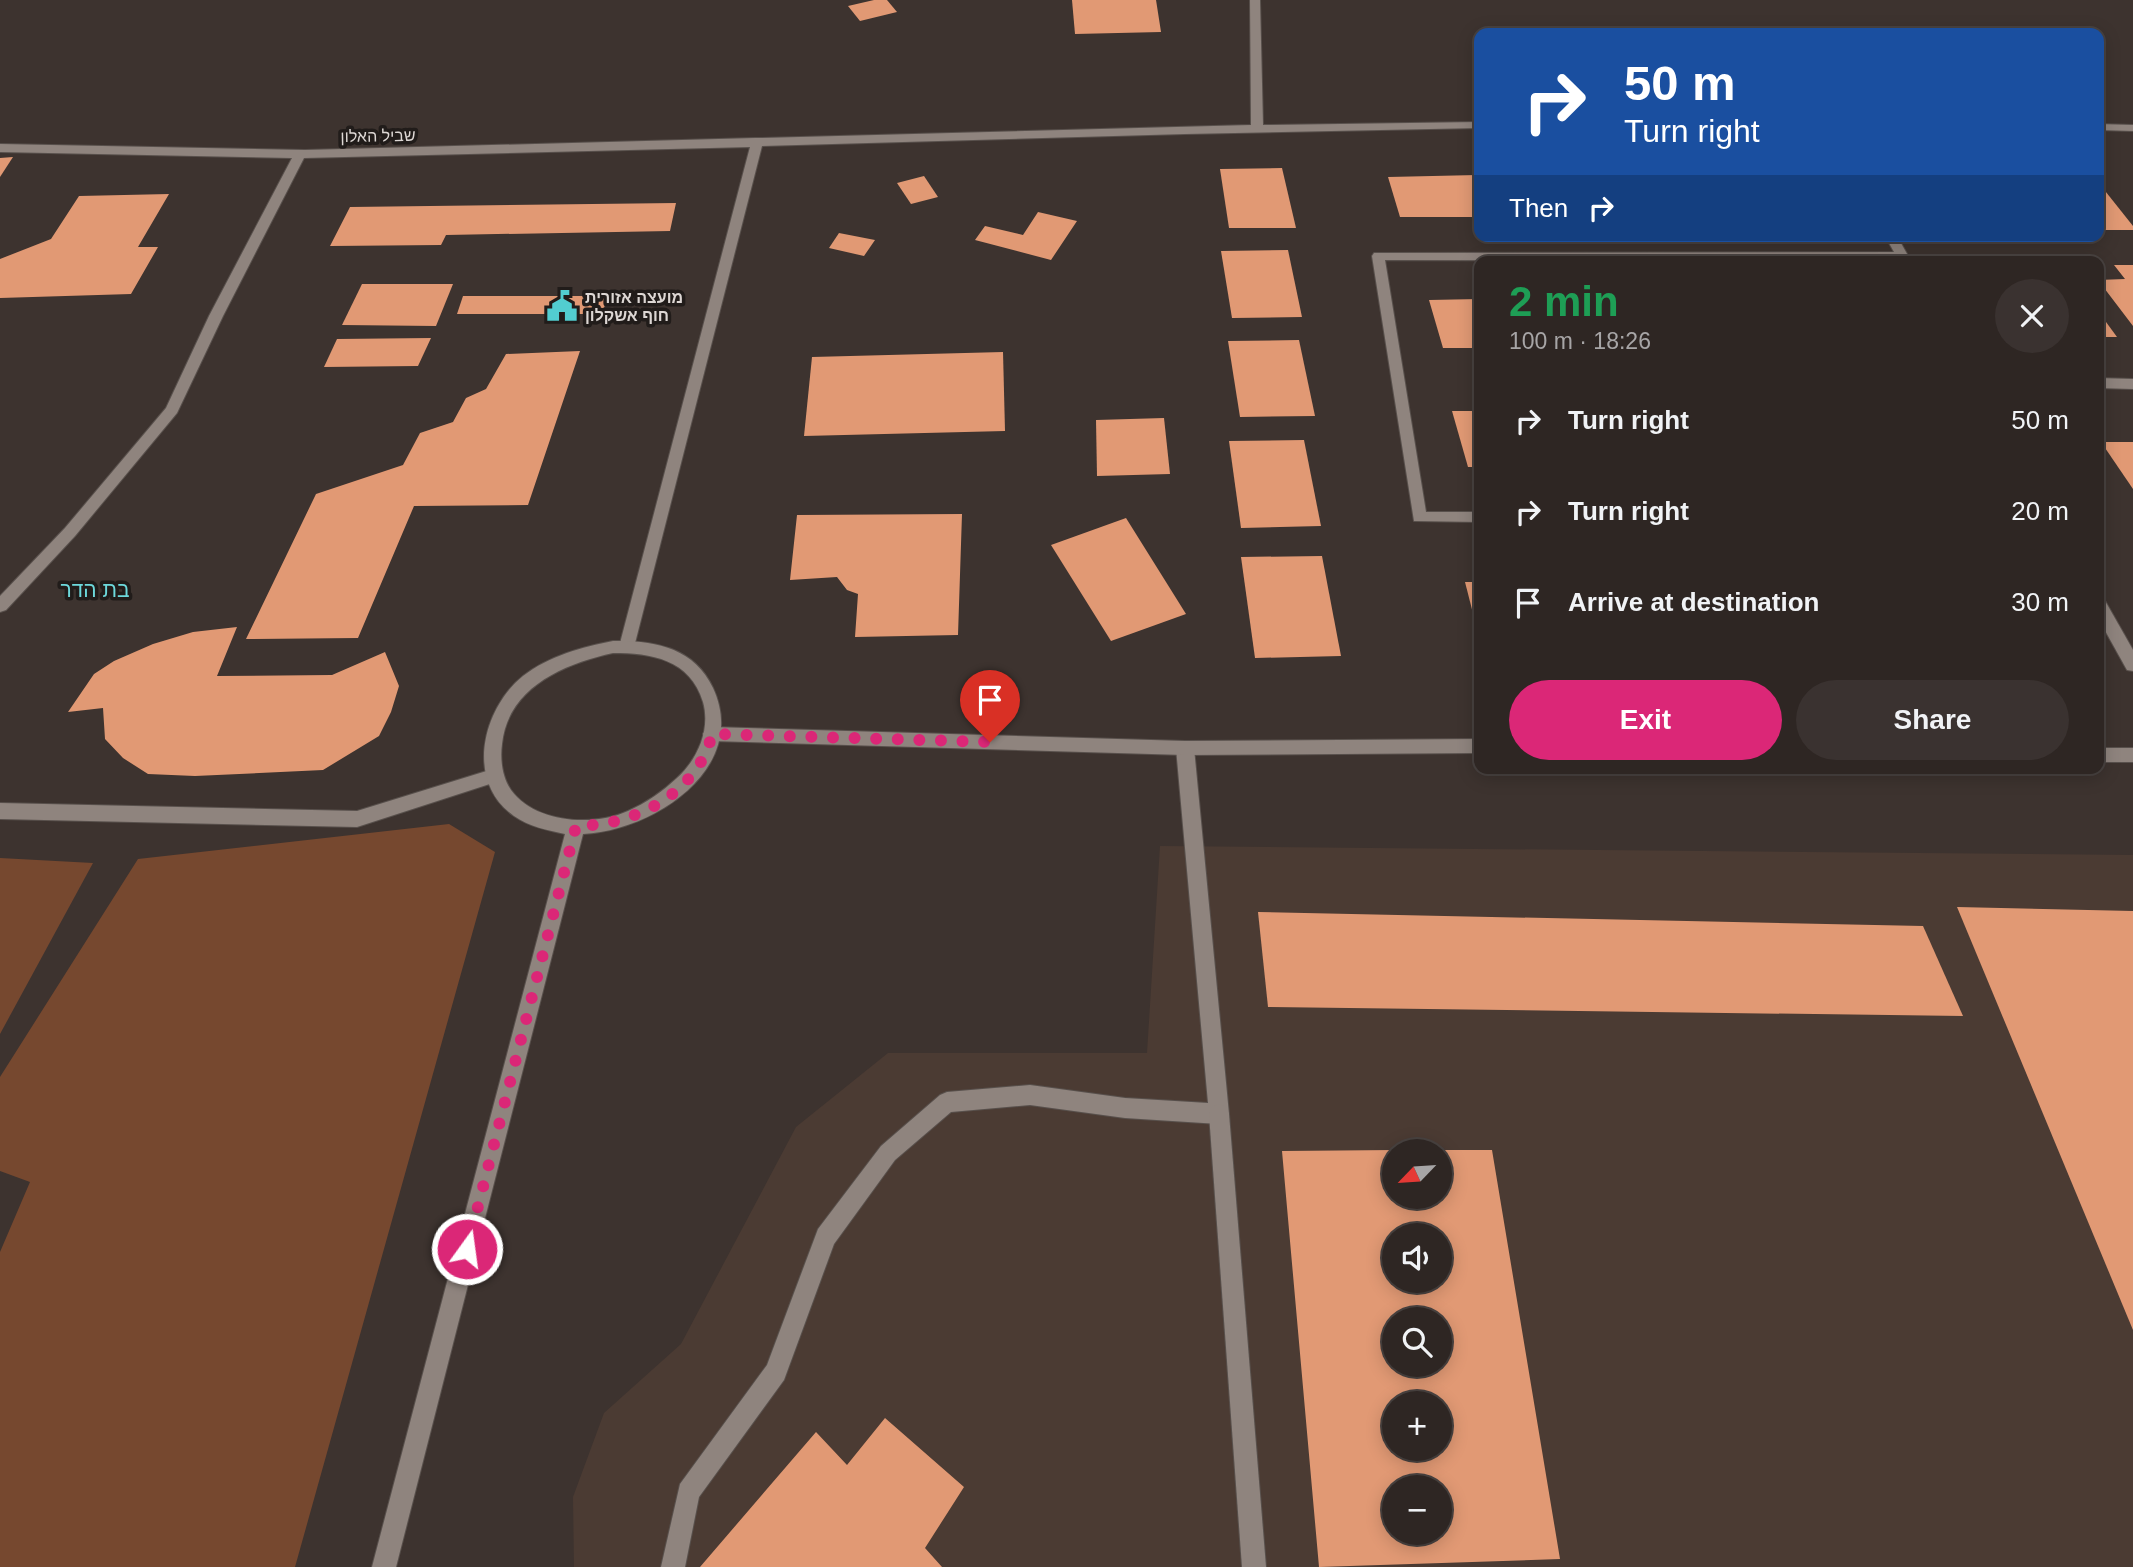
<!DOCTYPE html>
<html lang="en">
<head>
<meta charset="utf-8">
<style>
  body { margin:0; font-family:Helvetica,Heebo,sans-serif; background:#3a3230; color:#f1f3f6; height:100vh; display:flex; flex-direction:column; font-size:26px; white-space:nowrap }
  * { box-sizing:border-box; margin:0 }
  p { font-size:23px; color:#a7a5a6 }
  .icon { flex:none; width:38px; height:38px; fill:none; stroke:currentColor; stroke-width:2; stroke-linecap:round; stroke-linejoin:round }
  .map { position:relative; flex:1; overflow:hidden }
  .side { position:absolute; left:1474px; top:256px; width:630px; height:518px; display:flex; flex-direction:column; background:#2e2623; border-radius:14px; box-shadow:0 4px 18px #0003,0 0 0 2px #494341 }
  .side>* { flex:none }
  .guide { position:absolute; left:1474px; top:28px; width:630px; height:214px; border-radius:14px; box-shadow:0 4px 18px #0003,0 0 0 2px #494341; background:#1a4fa0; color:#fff; overflow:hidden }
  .needle { width:46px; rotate:245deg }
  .fabs { position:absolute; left:1382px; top:1139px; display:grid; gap:14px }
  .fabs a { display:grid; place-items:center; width:70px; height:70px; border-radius:50%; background:#2e2623; box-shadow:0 4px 18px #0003,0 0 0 2px #494341; font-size:35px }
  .pin { position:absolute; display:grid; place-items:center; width:60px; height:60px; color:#fff; margin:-72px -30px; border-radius:50% 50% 50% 0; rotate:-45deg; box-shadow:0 0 7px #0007 }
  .pin .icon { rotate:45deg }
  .me { position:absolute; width:77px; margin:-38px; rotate:14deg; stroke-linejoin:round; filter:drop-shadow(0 0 5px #0008) }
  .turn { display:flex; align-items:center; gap:24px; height:147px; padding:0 35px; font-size:32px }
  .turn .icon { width:91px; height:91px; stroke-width:2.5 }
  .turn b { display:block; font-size:49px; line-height:60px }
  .then { display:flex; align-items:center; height:66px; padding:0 35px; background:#0003; gap:14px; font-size:26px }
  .round { display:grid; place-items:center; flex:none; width:74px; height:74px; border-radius:37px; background:#3a3230 }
  .overview { display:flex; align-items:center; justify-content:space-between; height:119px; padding:0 35px }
  h1 { font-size:42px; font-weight:700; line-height:52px; color:#1e9e55 }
  .button { display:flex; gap:14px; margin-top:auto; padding:14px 35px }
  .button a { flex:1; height:80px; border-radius:42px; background:#db2777; color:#fff; font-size:28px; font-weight:700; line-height:80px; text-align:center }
  .button a+a { background:#3a3230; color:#f1f3f6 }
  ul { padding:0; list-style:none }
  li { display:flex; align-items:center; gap:21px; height:91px; padding:0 35px }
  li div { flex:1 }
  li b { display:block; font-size:26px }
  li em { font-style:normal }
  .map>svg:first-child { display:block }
</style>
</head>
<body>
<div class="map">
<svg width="2133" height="1567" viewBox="0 0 2133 1567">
  <rect width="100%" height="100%" fill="#3d332f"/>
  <path fill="#4b3b33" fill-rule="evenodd" d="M1160 846 2133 855V1567H574L573 1497 604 1413 681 1344 796 1127 888 1053H1147ZM1395 1152H1440V1197H1395ZM1395 1236H1440V1281H1395ZM1395 1320H1440V1365H1395ZM1395 1404H1440V1449H1395ZM1395 1488H1440V1533H1395Z"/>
  <g fill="#76482f">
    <path d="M449 824 495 852 295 1567H0V1252L30 1182 0 1171V1077L138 859Z"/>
    <path d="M0 858 93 863 0 1034Z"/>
  </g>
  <g fill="#e19974" fill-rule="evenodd">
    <path d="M874 0H887L897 12 860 21 848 6Z"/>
    <path d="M1072 0H1156L1161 32 1075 34Z"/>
    <path d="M13 157 0 177V158Z"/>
    <path d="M1282 168 1296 228H1229L1220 169Z"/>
    <path d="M1477 175 1479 217H1400L1388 177Z"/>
    <path d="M924 176 938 197 911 204 897 183Z"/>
    <path d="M2098 182 2133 226V230H2098Z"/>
    <path d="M169 194 138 247H158L131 294 0 298V259L51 239 79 196Z"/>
    <path d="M676 203 670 231 446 235 441 245 330 246 350 207Z"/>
    <path d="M1038 212 1077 221 1051 260 975 240 985 226 1023 235Z"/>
    <path d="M839 233 875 240 864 256 829 248Z"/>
    <path d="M1288 250 1302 317 1232 318 1221 251Z"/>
    <path d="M2114 265H2133V326L2098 280 2125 279Z"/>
    <path d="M362 284H453L436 326 342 325Z"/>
    <path d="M463 296H608L602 314H457Z"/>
    <path d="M1479 299V348H1443L1429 300Z"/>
    <path d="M2098 311 2117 337H2098Z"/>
    <path d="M431 338 418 366 324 367 337 339Z"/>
    <path d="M1299 340 1315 416 1240 417 1228 341Z"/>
    <path d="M580 351 528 505 414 506 358 638 246 639 316 494 403 465 420 433 453 422 466 398 486 389 506 354Z"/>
    <path d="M1003 352 1005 431 804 436 812 357Z"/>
    <path d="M1452 411H1479V467H1468Z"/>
    <path d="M1164 418 1170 474 1097 476 1096 420Z"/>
    <path d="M1304 440 1321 526 1241 528 1229 441Z"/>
    <path d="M2101 442H2133V489Z"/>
    <path d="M962 514 958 635 855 637 858 594 847 590 837 577 790 580 797 515Z"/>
    <path d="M1126 518 1186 614 1111 641 1051 545Z"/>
    <path d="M1322 556 1341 656 1255 658 1241 557Z"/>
    <path d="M1465 582H1479V632L1478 633Z"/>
    <path d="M237 627 217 676 332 675 385 652 399 686 391 712 379 736 323 770 195 776 148 774 123 758 105 739 103 708 68 712 94 674 114 661 153 644 193 632Z"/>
    <path d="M1957 907 2133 911V1330Z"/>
    <path d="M1258 912 1923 926 1963 1016 1268 1007Z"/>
    <path d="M1395 1150V1197H1440V1150H1492L1560 1559 1319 1567 1282 1151ZM1395 1236H1440V1281H1395ZM1395 1320H1440V1365H1395ZM1395 1404H1440V1449H1395ZM1395 1488H1440V1533H1395Z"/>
    <path d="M885 1418 964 1487 925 1548 942 1567H700L816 1432 847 1465Z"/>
  </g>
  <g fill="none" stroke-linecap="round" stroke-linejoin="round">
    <defs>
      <path id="lane" d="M1185 741 1191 743 1194 748 1229 1114 1226 1121 1219 1124 1125 1118 1030 1105 951 1112 895 1160 834 1244 784 1380 699 1497 685 1567H661L680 1484 767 1365 818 1229 881 1146 940 1095 947 1092 1030 1085 1125 1098 1208 1103 1176 748 1179 743Z"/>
      <g id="street">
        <path d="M1250 0H1260L1263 125 1479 122V128L1185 134 762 146 633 651H621L619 647 750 147 304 158 223 316 177 413 75 536 6 610 0 612V596L65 528 166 408 209 316 292 158 0 152V144L305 150 1251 125Z"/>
        <path d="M2098 124 2133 125V131L2098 130Z"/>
        <path d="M1885 236H1897L1911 261 1385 260 1426 512H1479V522L1414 521 1372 256 1374 253 1894 252Z"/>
        <path d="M2098 378 2133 379V389L2098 388Z"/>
        <path d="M2098 597 2104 599 2133 650V671L2127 670 2098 618Z"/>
        <path d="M712 727 1185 741 1479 739V753L1185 755 712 741 706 739 703 734 706 729Z"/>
        <rect x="2098" y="748" width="35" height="14"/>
        <path d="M493 769 499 771 502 776 499 781 357 827 0 819V803L357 811Z"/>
        <path d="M1219 1104 1226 1107 1229 1114 1266 1567H1242L1209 1114 1212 1107Z"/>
      </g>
      <path id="secondary" d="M613 641C653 640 694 647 713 688 750 768 653 831 583 834L396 1567H372L565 834C547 830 530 827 514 816 465 782 482 709 523 676 549 656 582 647 613 641ZM613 653C651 653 690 659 703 702 711 730 697 760 677 778 662 792 646 803 628 811 593 827 535 823 511 790 502 777 500 759 502 744 508 687 564 664 613 653Z"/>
    </defs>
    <use href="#lane" stroke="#58504c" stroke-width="2"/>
    <use href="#street" stroke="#58504c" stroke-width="2"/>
    <use href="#secondary" stroke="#58504c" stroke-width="2"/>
    <use href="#lane" fill="#8f847e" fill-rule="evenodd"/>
    <use href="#street" fill="#8f847e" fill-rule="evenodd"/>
    <use href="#secondary" fill="#8f847e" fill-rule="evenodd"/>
  </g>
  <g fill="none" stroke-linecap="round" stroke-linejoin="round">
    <path stroke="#db2777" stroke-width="12" stroke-dasharray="0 21.6" d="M467 1249 576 826C633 826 698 794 712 734L990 742"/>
  </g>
  <defs>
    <symbol id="civic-bare" viewBox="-9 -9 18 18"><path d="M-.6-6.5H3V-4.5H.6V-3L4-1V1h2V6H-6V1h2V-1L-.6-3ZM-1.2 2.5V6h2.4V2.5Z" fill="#52cdd0" stroke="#211c1a" stroke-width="2.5" paint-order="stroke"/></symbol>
  </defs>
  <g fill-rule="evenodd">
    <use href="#civic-bare" x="540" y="284" width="44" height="44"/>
  </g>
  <g text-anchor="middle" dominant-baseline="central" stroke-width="7" stroke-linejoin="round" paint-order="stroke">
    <g font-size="16" fill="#ddd7d4" stroke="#211c1a">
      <text transform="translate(378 136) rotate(-1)">שביל האלון</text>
    </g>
    <g font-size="16" font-weight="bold" fill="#ddd7d4" stroke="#211c1a" text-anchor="start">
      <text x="585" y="297">מועצה אזורית<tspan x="585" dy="18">חוף אשקלון</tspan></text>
    </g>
    <g font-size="21" fill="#6dd9dc" stroke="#211c1a">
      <text x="95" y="589">בת הדר</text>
    </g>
  </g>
</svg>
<div class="fabs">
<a><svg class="needle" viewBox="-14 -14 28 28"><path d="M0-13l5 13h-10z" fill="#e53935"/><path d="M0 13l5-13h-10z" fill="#a7a5a6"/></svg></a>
<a><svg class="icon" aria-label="sound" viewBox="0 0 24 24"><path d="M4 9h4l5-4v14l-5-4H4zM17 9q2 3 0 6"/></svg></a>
<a><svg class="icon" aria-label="search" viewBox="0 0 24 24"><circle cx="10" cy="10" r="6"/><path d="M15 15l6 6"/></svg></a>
<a>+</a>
<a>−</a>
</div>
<div class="pin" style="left:990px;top:742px;background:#d93025"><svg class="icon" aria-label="arrive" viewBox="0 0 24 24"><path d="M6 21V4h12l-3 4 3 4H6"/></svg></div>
<svg class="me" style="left:467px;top:1249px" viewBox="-20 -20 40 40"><circle r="17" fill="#db2777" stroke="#fff" stroke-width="3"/><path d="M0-11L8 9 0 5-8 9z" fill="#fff"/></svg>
<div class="guide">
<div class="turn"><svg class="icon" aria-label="right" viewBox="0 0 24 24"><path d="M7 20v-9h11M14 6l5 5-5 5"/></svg><div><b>50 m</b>Turn right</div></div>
<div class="then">Then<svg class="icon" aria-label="right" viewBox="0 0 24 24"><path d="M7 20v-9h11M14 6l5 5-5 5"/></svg></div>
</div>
<section class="side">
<div class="overview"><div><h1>2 min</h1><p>100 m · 18:26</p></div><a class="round"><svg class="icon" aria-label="close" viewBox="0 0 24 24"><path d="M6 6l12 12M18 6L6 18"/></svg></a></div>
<ul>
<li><svg class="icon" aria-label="right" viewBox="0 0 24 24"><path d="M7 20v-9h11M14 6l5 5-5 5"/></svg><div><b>Turn right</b></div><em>50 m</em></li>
<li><svg class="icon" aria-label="right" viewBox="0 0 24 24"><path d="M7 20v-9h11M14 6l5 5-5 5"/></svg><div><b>Turn right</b></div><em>20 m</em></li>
<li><svg class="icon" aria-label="arrive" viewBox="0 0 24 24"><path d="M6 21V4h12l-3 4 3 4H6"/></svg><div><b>Arrive at destination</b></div><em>30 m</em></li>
</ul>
<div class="button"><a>Exit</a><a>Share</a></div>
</section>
</div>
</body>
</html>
